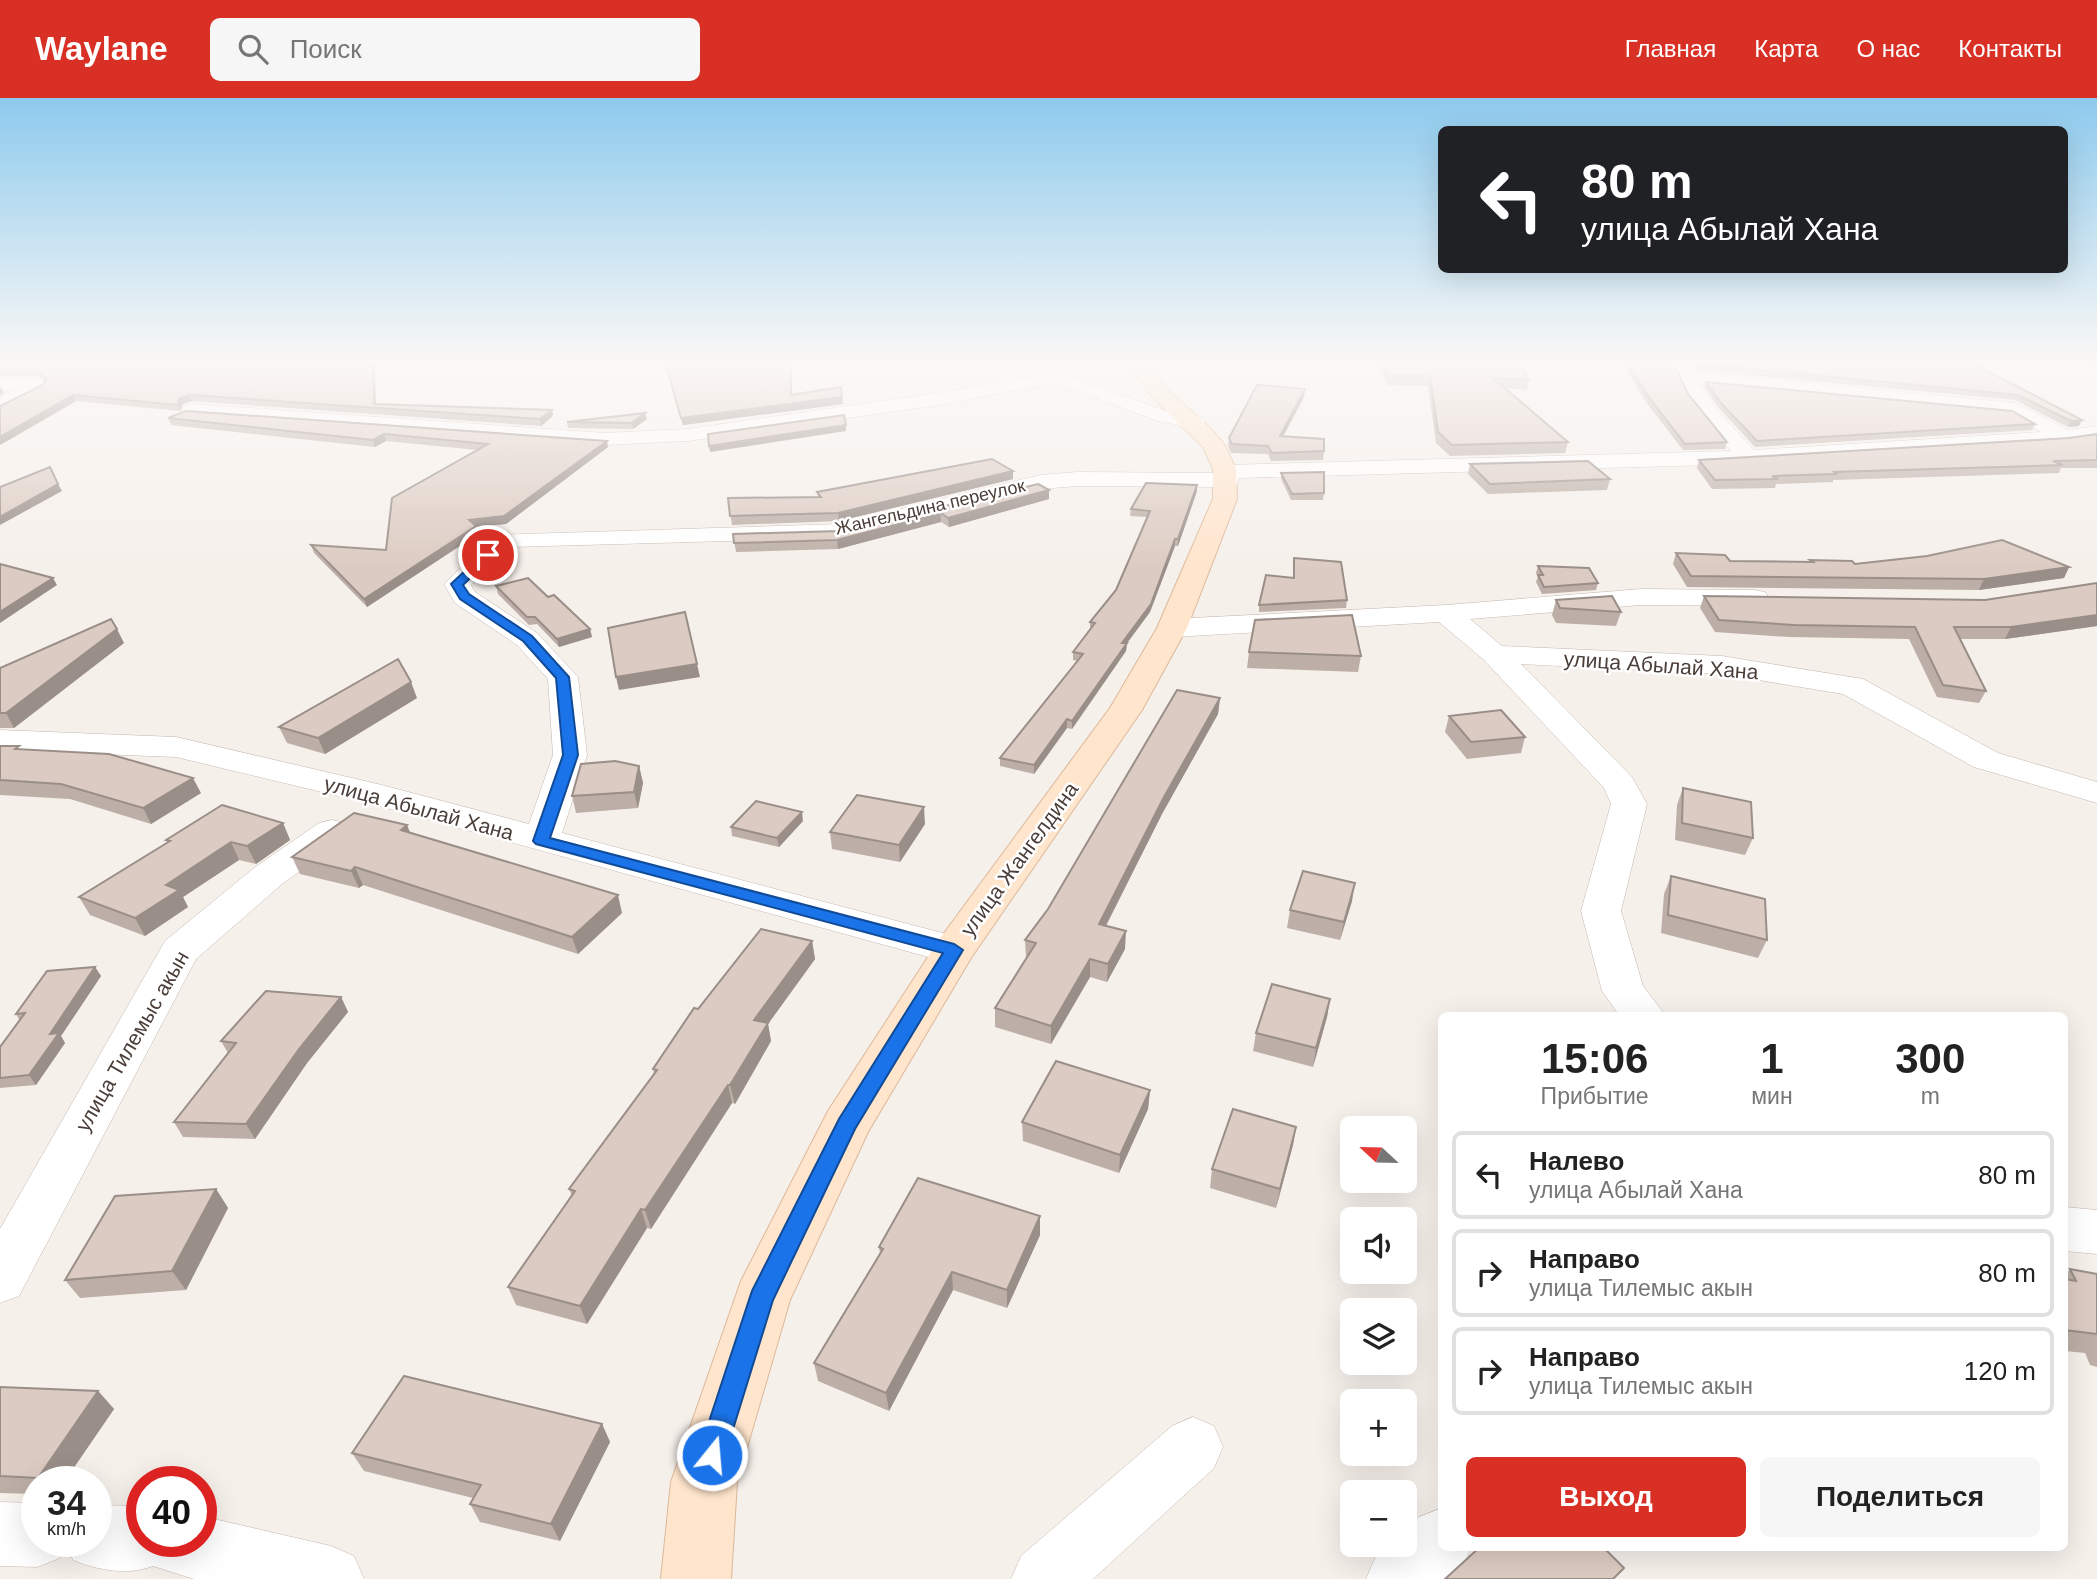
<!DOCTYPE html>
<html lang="ru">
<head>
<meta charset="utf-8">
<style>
  body { margin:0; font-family:Arial,sans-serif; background:#f6f6f6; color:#222; height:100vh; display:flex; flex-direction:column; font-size:26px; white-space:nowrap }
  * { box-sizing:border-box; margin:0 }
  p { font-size:23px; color:#767676 }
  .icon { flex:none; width:38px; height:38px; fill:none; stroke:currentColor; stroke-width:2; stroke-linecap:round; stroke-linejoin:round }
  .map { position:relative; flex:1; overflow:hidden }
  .panel { position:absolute; left:1438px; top:914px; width:630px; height:539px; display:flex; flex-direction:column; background:#fff; border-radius:10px; box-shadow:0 7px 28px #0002 }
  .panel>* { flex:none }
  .top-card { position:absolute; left:1438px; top:28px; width:630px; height:147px; border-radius:10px; box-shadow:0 7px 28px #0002; background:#202124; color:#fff; overflow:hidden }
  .needle { width:46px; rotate:292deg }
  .controls { position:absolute; left:1340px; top:1018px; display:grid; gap:14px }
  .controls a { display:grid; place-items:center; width:77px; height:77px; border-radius:10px; background:#fff; box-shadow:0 7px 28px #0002; font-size:35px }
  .speed { position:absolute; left:21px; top:1368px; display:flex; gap:14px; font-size:35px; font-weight:700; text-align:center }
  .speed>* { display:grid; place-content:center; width:91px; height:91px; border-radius:50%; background:#fff; box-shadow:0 7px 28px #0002; line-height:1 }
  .speed small { font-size:18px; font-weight:400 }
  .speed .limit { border:10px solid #d22; background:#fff; color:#111 }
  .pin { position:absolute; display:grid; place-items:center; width:60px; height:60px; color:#fff; margin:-30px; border:4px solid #fff; border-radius:50%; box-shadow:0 2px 7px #0007 }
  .me { position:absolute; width:77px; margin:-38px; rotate:17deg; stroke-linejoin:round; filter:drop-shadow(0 0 5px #0008) }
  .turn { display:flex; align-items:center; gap:24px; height:147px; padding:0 28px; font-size:32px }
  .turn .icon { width:91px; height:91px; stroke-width:2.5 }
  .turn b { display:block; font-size:49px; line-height:60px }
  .eta { display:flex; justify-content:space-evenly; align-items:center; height:119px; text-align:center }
  .eta b { font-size:42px; font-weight:800; line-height:49px }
  .action { display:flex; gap:14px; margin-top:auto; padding:14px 28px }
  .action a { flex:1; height:80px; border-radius:10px; background:#d93025; color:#fff; font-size:28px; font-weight:800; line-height:80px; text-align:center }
  .action a+a { background:#f6f6f6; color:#222 }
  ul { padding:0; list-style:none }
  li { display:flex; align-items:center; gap:21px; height:88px; margin:0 14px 10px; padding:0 14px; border:4px solid #e0e0e0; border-radius:10px }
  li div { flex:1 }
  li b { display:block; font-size:26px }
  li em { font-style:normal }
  header { display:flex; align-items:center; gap:42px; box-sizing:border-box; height:98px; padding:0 35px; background:#d93025; color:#fff }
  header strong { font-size:33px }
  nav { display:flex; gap:38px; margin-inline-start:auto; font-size:24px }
  .search { width:490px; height:63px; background:#f6f6f6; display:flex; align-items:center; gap:18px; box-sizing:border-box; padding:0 24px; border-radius:10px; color:#767676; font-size:26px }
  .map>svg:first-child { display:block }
</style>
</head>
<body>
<header>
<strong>Waylane</strong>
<div class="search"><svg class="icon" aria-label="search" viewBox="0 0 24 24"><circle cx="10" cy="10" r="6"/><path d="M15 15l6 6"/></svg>Поиск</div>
<nav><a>Главная</a><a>Карта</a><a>О нас</a><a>Контакты</a></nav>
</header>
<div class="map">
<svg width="2097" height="1481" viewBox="0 0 2097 1481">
  <rect width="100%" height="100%" fill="#f6f0eb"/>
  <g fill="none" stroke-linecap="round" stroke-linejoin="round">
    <defs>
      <g id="street">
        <path d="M1672 264H1690L1694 274 2015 305 2068 332 2097 328V340L2065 345 1748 366 1239 380 1237 387 1229 389 1077 388 1041 391 839 440 511 449 471 487 475 494 537 535 578 579 587 657 562 735 969 842 975 852 969 862 954 866 372 706 176 659 0 652V632L176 639 382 687 529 726 553 657 548 581 517 547 455 505 444 486 495 437 839 426 1041 377 1077 374 1217 375 1219 369 1227 367 1731 353C1706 326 1683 298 1672 264ZM1699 286 2010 316 2041 334 1754 352 1716 311Z"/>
        <path d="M1034 266 1169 314 1202 320 1205 324 1202 328 1195 330 1158 323 1056 285 931 308 688 343 605 347 192 318 185 316 182 312 185 308 192 306 605 335 688 331 931 296 1036 278 1025 271Z"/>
        <path d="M0 280 38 281 47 287 45 291 0 314V300L15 292H0Z"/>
        <path d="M1641 491 1755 492 1765 494 1769 500 1765 506 1755 508 1641 507 1470 521 1502 548 1722 558 1863 581 1998 655 2097 684V705L1974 669 1843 596 1722 576 1521 566 1632 679 1647 706 1621 813 1643 888 1665 917H1619L1602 893 1581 813 1611 706 1604 690 1484 562 1439 524 1172 539 1162 536 1158 530 1162 524 1172 521 1446 507Z"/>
        <path d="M332 722 345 725 350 733 345 741 282 786 196 861 19 1198 0 1205V1131L165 843 254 770 319 725Z"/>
        <path d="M2065 1109 2097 1112V1156L2065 1153Z"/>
        <path d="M1193 1319 1214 1328 1223 1349 1214 1370 1093 1481H1011L1021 1458 1172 1328Z"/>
        <path d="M0 1404 37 1405V1444H96V1407L142 1408V1444H201V1418L331 1448 354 1458 364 1481H194L153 1468C128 1478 97 1472 73 1462L66 1444 60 1460 37 1469 0 1468Z"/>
        <path d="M1442 1410V1449H1471L1465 1465 1447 1481H1366L1376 1458 1387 1447H1405V1432L1419 1419Z"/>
      </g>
      <path id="secondary" d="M1126 264H1144L1168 292 1211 331 1224 346 1236 371 1237 401 1187 530 1142 612 971 860 868 1034 790 1202 737 1384 731 1481H661L671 1384 741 1183 828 1013 939 842 1110 610 1157 530 1213 401V371L1203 349 1154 301Z"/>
    </defs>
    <use href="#street" stroke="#c6b7af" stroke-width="1"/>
    <use href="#secondary" stroke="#dcb89a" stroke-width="2"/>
    <use href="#street" fill="#fff" fill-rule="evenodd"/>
    <use href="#secondary" fill="#ffe5cc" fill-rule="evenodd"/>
  </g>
  <g fill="#bdafa7">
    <path d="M0 264 376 306 552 312 553 318 541 328 192 303 183 306 180 313 76 303 0 347V308L43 287 45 283 38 278H0Z"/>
    <path d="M664 264H791V297L843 306 683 327Z"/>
    <path d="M1376 264H1519L1529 282 1527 292 1505 290 1568 344 1565 355 1450 358 1436 345 1428 288 1388 287Z"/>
    <path d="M1628 264H1673L1688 296 1727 344 1725 351 1683 352 1646 304 1627 273Z"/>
    <path d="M1692 264H1970L2079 328 2068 329 2015 302 1696 272Z"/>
    <path d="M2065 264H2097V271Z"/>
    <path d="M1706 284 2035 326 2032 332 1755 349 1718 309 1704 289Z"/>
    <path d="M1305 291 1304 299 1283 338 1324 353 1323 362 1271 363 1268 356 1231 355 1228 348 1229 340Z"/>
    <path d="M168 320 608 349 506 426 476 429 478 436 367 509 314 455 311 447 386 452 477 352 386 343 375 349 171 327Z"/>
    <path d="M647 321 633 331 568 330 567 324Z"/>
    <path d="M2097 336V370H2061L2059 375 1833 382V384L1776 386 1775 390 1712 391 1697 370 1699 362 2069 340Z"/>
    <path d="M1470 366 1610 381 1607 392 1488 396 1468 376Z"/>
    <path d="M1013 373V381L839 423 732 427 728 400 818 399 817 394Z"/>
    <path d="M1281 375 1324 395 1323 402H1291L1281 381Z"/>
    <path d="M1038 386 1049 401 949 429 941 424 838 451 736 454 733 436 839 433Z"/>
    <path d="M1197 393 1178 448H1175L1150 514 1127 545 1126 553 1072 631 1067 630 1034 676 1000 668V660L1078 563 1073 562V554L1090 532V524L1116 492 1147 419 1130 418 1131 411Z"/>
    <path d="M1676 455 1730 463 1809 464 1810 462 1855 466 2069 469 2064 480 1979 492 1687 489 1673 466Z"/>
    <path d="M1294 460 1347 502 1346 510 1259 514V507L1293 479Z"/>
    <path d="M1538 468 1598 485 1596 492 1542 496 1536 484 1538 478 1536 475Z"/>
    <path d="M2097 485V528L2005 541H1960L1986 593 1979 605 1937 599 1909 541 1789 539 1715 534 1700 510 1704 498 1985 502Z"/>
    <path d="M496 488 548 499 590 531 592 539 559 549 537 526 529 527 498 496Z"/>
    <path d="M1556 502 1621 514 1616 528 1556 525 1552 517Z"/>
    <path d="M124 545 14 630H0V570Z"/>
    <path d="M1249 554 1361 558 1358 574 1247 570Z"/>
    <path d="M417 600 325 656 287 645 279 629Z"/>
    <path d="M1220 600 1218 616 1162 716 1106 828 1125 851 1107 884 1090 879 1051 946 995 929V910L1027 860H1026L1025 842Z"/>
    <path d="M1449 618 1525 639 1521 655 1467 661 1445 634Z"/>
    <path d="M0 648 21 651 201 695 151 726 70 701 0 697Z"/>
    <path d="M639 668 643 685 638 710 576 715 572 698Z"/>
    <path d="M1683 690 1753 740 1745 757 1675 742 1677 707Z"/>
    <path d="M803 723 779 749 732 738 731 729Z"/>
    <path d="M283 725 290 742 256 766 239 762 183 799 188 809 145 838 90 817 79 799 168 745 166 742Z"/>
    <path d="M925 726 900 764 832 751 830 734Z"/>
    <path d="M410 735 622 815 578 856 363 787 359 790 300 776 292 759Z"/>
    <path d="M1671 778 1767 842 1758 860 1661 835 1664 796Z"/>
    <path d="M1352 803 1340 842 1287 830 1290 812Z"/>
    <path d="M812 843 815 861 768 926 771 943 735 1006 732 1005 651 1131 647 1130 587 1226 516 1207 508 1189 572 1098 569 1091 654 976 653 971 698 911Z"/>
    <path d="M95 869 101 878 61 938 65 945 36 987 0 990V949L20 923 16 916Z"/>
    <path d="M341 899 348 914 307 965 255 1041 183 1039 174 1024 228 955 221 943Z"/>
    <path d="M1330 901 1327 919 1313 969 1253 953 1256 935Z"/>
    <path d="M1150 992 1148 1011 1119 1075 1023 1043 1022 1024Z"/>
    <path d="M1296 1029 1293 1047 1276 1110 1210 1090 1212 1071Z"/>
    <path d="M216 1091 228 1110 186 1192 80 1200 65 1182Z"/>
    <path d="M1040 1137 1007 1210 953 1192 889 1313 818 1283 814 1265 880 1156 879 1149Z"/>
    <path d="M2070 1171 2097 1176V1269L2090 1267 2085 1255 2065 1253V1177Z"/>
    <path d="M0 1289 98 1293 114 1311 64 1384H37V1396L0 1395Z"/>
    <path d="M602 1326 610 1344 560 1443 480 1424 470 1406 473 1400 364 1373 352 1355Z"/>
  </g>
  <g fill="#9a8e88">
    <path d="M373 264H375L376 312 374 306Z"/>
    <path d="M1 289 4 295 0 298V290Z"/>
    <path d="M1305 291 1304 299 1279 346 1280 338Z"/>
    <path d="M73 297 76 303 0 347V339Z"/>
    <path d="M190 297 192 303 183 306 180 313 177 307 180 300Z"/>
    <path d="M842 299 843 306 683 327 681 320Z"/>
    <path d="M552 312 553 318 541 328 540 321Z"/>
    <path d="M645 315 647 321 633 331 632 325Z"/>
    <path d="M2082 322 2079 328 2068 329 2071 323Z"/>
    <path d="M846 327V333L710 354 709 348Z"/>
    <path d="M384 336 386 343 375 349 373 342Z"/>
    <path d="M607 343 608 349 506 426 476 429 478 436 367 509 364 501 469 422Z"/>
    <path d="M1013 373V381L839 423 838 415Z"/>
    <path d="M58 386 62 393 0 427V419Z"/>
    <path d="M1197 387V393L1178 448V441Z"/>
    <path d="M1049 392V401L949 429 948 420Z"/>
    <path d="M941 415V424L838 451 837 442Z"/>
    <path d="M1175 441V448L1150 514 1122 552V545Z"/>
    <path d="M2069 469 2064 480 1979 492 1984 481Z"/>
    <path d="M53 480 57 487 0 525V514Z"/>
    <path d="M2097 517V528L2005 541 2011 529Z"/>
    <path d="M117 531 124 545 14 630 6 615Z"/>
    <path d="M590 531 592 539 559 549 557 541Z"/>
    <path d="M1127 545 1126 553 1072 631V623Z"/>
    <path d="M697 566 700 579 619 592 616 579Z"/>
    <path d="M411 584 417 600 325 656 318 640Z"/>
    <path d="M1220 600 1218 616 1162 716 1098 843 1099 826 1164 699Z"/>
    <path d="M1067 621V630L1034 676V667Z"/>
    <path d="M639 668 643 685 638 710 634 694Z"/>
    <path d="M193 680 201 695 151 726 143 710Z"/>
    <path d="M924 709 925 726 900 764 899 747Z"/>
    <path d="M802 714 803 723 779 749 777 740Z"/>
    <path d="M283 725 290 742 256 766 247 748Z"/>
    <path d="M407 727 414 744 401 732Z"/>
    <path d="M231 744 239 762 183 799 188 809 145 838 135 820 166 787Z"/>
    <path d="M355 769 363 787 359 790 351 773Z"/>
    <path d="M1355 785 1352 803 1340 842 1344 824Z"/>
    <path d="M618 797 622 815 578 856 572 839Z"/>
    <path d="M1126 833 1125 851 1107 884 1108 866Z"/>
    <path d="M812 843 815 861 768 926 771 943 735 1006 730 987 754 922Z"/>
    <path d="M1090 861V879L1051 946V928Z"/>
    <path d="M95 869 101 878 61 938 65 945 36 987 29 977 50 936Z"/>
    <path d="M341 899 348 914 307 965 255 1041 246 1026 299 951Z"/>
    <path d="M1330 901 1327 919 1313 969 1316 950Z"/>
    <path d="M728 987 732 1005 651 1131 645 1112Z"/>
    <path d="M1150 992 1148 1011 1119 1075 1120 1057Z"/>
    <path d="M1296 1029 1293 1047 1276 1110 1280 1091Z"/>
    <path d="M216 1091 228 1110 186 1192 172 1173Z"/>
    <path d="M641 1111 647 1130 587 1226 580 1208Z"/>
    <path d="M1040 1118V1137L1007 1210V1192Z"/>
    <path d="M952 1174 953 1192 889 1313 886 1295Z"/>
    <path d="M98 1293 114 1311 64 1384H42L38 1380Z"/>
    <path d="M602 1326 610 1344 560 1443 551 1426Z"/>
  </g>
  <g fill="#dccbc2" stroke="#9a8e88" stroke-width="2">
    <path d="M0 264H373L374 306 552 312 540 321 190 297 180 300 177 307 73 297 0 339V308L43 287 47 280 35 272H0Z"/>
    <path d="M665 264H791V297L841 289 842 299 681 320Z"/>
    <path d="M1382 264H1519L1529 282 1493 280 1568 344 1452 347 1438 334 1430 278H1389Z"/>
    <path d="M1629 264H1673L1688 296 1727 344 1685 346 1648 298 1629 268Z"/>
    <path d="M1696 264H1970L2082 322 2071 323 2018 297 1698 266Z"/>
    <path d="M1706 284 2012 313 2035 326 1757 343 1720 304Z"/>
    <path d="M1257 287 1305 291 1280 338 1324 341V353L1272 355 1268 348 1232 346 1229 340Z"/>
    <path d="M186 313 607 343 504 418 469 422 476 428 364 501 311 447 386 452 392 400 488 346 384 336 373 342 168 320Z"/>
    <path d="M645 315 632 325 567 324Z"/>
    <path d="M844 317 846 327 709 348 708 336Z"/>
    <path d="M2097 336V362L2053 363 2063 367 1834 374 1836 376 1772 378 1778 381 1715 382 1699 362 2069 340Z"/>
    <path d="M992 361 1013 373 838 415 730 418 728 400 821 399 817 394Z"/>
    <path d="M1588 363 1610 381 1490 386 1470 366Z"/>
    <path d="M50 369 58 386 0 419V389Z"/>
    <path d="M1324 374V395L1292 396 1281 375Z"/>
    <path d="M1146 385 1197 387 1178 441H1175L1151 506 1122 545H1127L1072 623 1067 621 1034 667 1000 660 1083 556 1073 554 1095 525 1090 524 1116 492 1150 413 1131 411Z"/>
    <path d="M1038 386 1049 392 948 420 941 415 837 442 734 445 733 436 839 433Z"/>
    <path d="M2002 442 2069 469 1984 481 1691 478 1676 455 1725 457 1730 463 1813 464 1810 462 1852 463 1855 466 1927 458Z"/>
    <path d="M1294 460 1341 464 1347 502 1259 507 1266 477 1294 480Z"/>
    <path d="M0 466 53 480 0 514Z"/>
    <path d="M1538 468 1589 470 1598 485 1544 489 1538 477H1543Z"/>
    <path d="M528 480 548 499 554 497 590 531 557 541 535 519H527L496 488Z"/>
    <path d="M2097 485V517L2011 529H1954L1986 593 1943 587 1915 529 1794 527 1719 522 1704 498 1985 502Z"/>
    <path d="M1612 498 1621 514 1560 510 1556 502Z"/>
    <path d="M685 514 697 566 616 579 608 530Z"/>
    <path d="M1352 517 1361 558 1249 554 1255 522Z"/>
    <path d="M111 521 117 531 6 615H0V570Z"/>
    <path d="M398 561 411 584 318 640 279 629Z"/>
    <path d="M1177 592 1220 600 1164 699 1099 826 1126 833 1108 866 1090 861 1051 928 995 910 1036 845 1025 842 1048 811Z"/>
    <path d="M1501 612 1525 639 1471 644 1449 618Z"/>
    <path d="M0 648H19L15 651 109 656 193 680 143 710 61 686 0 682Z"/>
    <path d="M615 663 639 668 634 694 572 698 581 666Z"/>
    <path d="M1683 690 1751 704 1753 740 1682 725Z"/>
    <path d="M857 697 924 709 899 747 830 734Z"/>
    <path d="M756 703 802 714 777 740 731 729Z"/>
    <path d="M222 707 283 725 247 748 231 744 166 787 179 792 135 820 79 799 170 743 166 742Z"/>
    <path d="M354 715 407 727 401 732 618 797 572 839 355 769 351 773 292 759Z"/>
    <path d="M1303 773 1355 785 1344 824 1290 812Z"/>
    <path d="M1671 778 1765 801 1767 842 1668 817Z"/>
    <path d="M761 831 812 843 754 922 768 925 730 987H728L645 1112 641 1111 580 1208 508 1189 575 1093 569 1091 657 972 653 971 694 910 698 911Z"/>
    <path d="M95 869 50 936 59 935 29 977 0 980V949L25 915 16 916 47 873Z"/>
    <path d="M1272 886 1330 901 1316 950 1256 935Z"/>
    <path d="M266 893 341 899 299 951 246 1026 174 1024 236 945 221 943Z"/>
    <path d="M1056 963 1150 992 1120 1057 1022 1024Z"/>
    <path d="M1233 1011 1296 1029 1280 1091 1212 1071Z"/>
    <path d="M918 1080 1040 1118 1007 1192 952 1174 886 1295 814 1265 883 1151 879 1149Z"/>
    <path d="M216 1091 172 1173 65 1182 115 1098Z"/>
    <path d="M2070 1171 2097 1176V1236L2065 1232V1181L2076 1183Z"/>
    <path d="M404 1278 602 1326 551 1426 470 1406 481 1387 352 1355Z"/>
    <path d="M0 1289 98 1293 38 1380 0 1378Z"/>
    <path d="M1480 1449H1603L1624 1470 1613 1481H1445Z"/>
  </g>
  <linearGradient id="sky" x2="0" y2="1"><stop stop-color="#8dcaed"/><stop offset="0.56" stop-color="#fbf8f6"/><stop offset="1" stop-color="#fbf8f6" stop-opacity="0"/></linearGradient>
  <rect width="2097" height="471" fill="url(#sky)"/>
  <path fill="#1a73e8" stroke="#114b97" stroke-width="2" d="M484 455 494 457 463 487 469 496 532 538 569 579 578 657 550 740 954 846 963 852 855 1031 773 1202 725 1357 721 1367 712 1371 702 1367 698 1357 752 1193 839 1021 943 855 536 746 533 743 563 657 556 580 523 543 460 501 451 486Z"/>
  <g text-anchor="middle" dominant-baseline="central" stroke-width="5" stroke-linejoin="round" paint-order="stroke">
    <g font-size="18" fill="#4b3e38" stroke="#fff">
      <text transform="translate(930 409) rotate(-13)">Жангельдина переулок</text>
    </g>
    <g font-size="21" fill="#4b3e38" stroke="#fff">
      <text transform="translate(1661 567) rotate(4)">улица Абылай Хана</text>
      <text transform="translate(419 710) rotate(15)">улица Абылай Хана</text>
      <text transform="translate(1019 761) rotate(-54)">улица Жангелдина</text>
      <text transform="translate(132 943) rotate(-60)">улица Тилемыс акын</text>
    </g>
  </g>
</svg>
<div class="controls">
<a><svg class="needle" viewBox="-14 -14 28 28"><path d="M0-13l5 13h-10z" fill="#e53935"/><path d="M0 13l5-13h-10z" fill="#767676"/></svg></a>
<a><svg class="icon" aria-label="sound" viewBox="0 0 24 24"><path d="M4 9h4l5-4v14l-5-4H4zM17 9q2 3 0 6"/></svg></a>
<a><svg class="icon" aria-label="layers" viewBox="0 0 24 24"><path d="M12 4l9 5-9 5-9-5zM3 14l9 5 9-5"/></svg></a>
<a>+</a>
<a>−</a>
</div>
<div class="speed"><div>34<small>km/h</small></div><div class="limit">40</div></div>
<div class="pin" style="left:488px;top:457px;background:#d93025"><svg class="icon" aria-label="arrive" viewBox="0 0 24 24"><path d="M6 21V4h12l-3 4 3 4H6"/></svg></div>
<svg class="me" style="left:712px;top:1357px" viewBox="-20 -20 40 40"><circle r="17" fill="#1a73e8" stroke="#fff" stroke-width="3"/><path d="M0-11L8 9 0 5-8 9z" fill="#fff"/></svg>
<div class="top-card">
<div class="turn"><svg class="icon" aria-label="left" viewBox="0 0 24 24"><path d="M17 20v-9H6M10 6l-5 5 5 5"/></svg><div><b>80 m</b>улица Абылай Хана</div></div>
</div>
<section class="panel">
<div class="eta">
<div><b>15:06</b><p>Прибытие</p></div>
<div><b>1</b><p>мин</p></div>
<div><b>300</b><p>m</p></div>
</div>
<ul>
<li><svg class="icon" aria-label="left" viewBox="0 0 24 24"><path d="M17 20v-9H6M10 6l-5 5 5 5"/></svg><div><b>Налево</b><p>улица Абылай Хана</p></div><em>80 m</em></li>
<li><svg class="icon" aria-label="right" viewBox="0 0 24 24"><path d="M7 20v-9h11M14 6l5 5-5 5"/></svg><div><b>Направо</b><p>улица Тилемыс акын</p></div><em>80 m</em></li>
<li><svg class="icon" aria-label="right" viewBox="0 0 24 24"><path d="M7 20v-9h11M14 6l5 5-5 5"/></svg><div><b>Направо</b><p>улица Тилемыс акын</p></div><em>120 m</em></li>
</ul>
<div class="action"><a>Выход</a><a>Поделиться</a></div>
</section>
</div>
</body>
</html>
